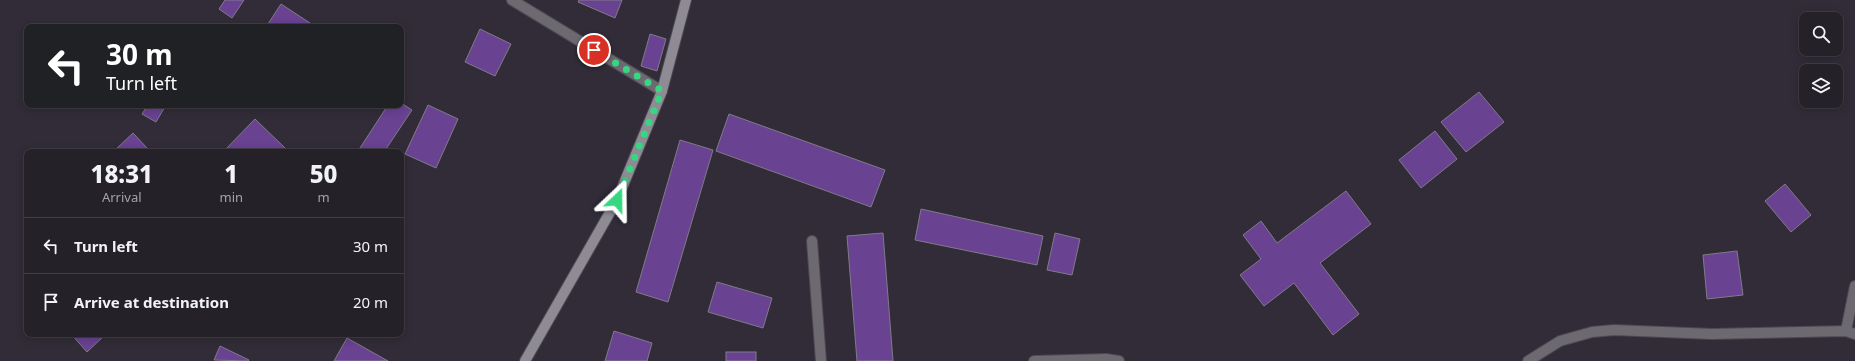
<!DOCTYPE html>
<html lang="en">
<head>
<meta charset="utf-8">
<style>
  body { margin:0; font-family:"Noto Sans",sans-serif; background:#2d2931; color:#f1f3f6; height:100vh; display:flex; flex-direction:column; font-size:15px; white-space:nowrap }
  * { box-sizing:border-box; margin:0 }
  p { font-size:13px; color:#a3a3a8 }
  .icon { flex:none; width:22px; height:22px; fill:none; stroke:currentColor; stroke-width:2; stroke-linecap:round; stroke-linejoin:round }
  .map { position:relative; flex:1; overflow:hidden }
  .panel { position:absolute; left:24px; top:149px; width:380px; height:188px; display:flex; flex-direction:column; background:#252129; border-radius:8px; box-shadow:0 2px 10px #0003,0 0 0 1px #423e46 }
  .panel>* { flex:none }
  .guide { position:absolute; left:24px; top:24px; width:380px; height:84px; border-radius:8px; box-shadow:0 2px 10px #0003,0 0 0 1px #423e46; background:#202124; color:#fff; overflow:hidden }
  .fabs { position:absolute; left:1799px; top:12px; display:grid; gap:8px }
  .fabs a { display:grid; place-items:center; width:44px; height:44px; border-radius:8px; background:#252129; box-shadow:0 2px 10px #0003,0 0 0 1px #423e46; font-size:20px }
  .pin { position:absolute; display:grid; place-items:center; width:34px; height:34px; color:#fff; margin:-17px; border:2px solid #fff; border-radius:50%; box-shadow:0 1px 4px #0007 }
  .me { position:absolute; width:44px; margin:-22px; rotate:23deg; stroke-linejoin:round; filter:drop-shadow(0 0 3px #0008) }
  .turn { display:flex; align-items:center; gap:14px; height:84px; padding:0 16px; font-size:18px }
  .turn .icon { width:52px; height:52px; stroke-width:2.5 }
  .turn b { display:block; font-size:28px; line-height:34px }
  .eta { display:flex; justify-content:space-evenly; align-items:center; height:68px; text-align:center }
  .eta b { font-size:24px; font-weight:800; line-height:28px }
  ul { padding:0; list-style:none }
  li { display:flex; align-items:center; gap:12px; height:56px; padding:0 16px; border-top:1px solid #423e46 }
  li div { flex:1 }
  li b { display:block; font-size:15px }
  li em { font-style:normal }
  .map>svg:first-child { display:block }
</style>
</head>
<body>
<div class="map">
<svg width="1855" height="361" viewBox="0 0 1855 361">
  <rect width="100%" height="100%" fill="#312c37"/>
  <g fill="#694292" stroke="#807b88">
    <path d="M225 0H244L232 18 219 9Z"/>
    <path d="M579 0H622L615 18 578 2Z"/>
    <path d="M281 4 310 23 308 27H266Z"/>
    <path d="M480 29 511 44 495 76 465 62Z"/>
    <path d="M650 34 666 39 657 71 641 66Z"/>
    <path d="M1479 92 1504 122 1466 152 1441 122Z"/>
    <path d="M401 103 412 110 384 152 358 151 388 105H401Z"/>
    <path d="M148 105H166L156 122 142 114Z"/>
    <path d="M428 105 458 119 436 168 405 154Z"/>
    <path d="M729 114 885 170 871 207 716 151Z"/>
    <path d="M255 119 285 148 282 152H223Z"/>
    <path d="M1435 131 1457 159 1421 188 1399 160Z"/>
    <path d="M133 133 147 148 143 152H113Z"/>
    <path d="M680 140 713 150 668 302 636 292Z"/>
    <path d="M1785 184 1811 215 1791 232 1765 201Z"/>
    <path d="M1346 191 1371 224 1320 263 1359 314 1333 335 1294 283 1264 306 1240 275 1261 259 1243 235 1261 221 1277 243Z"/>
    <path d="M921 209 1043 236 1037 265 915 240Z"/>
    <path d="M883 233 893 361H857L847 236Z"/>
    <path d="M1055 233 1080 239 1072 275 1047 270Z"/>
    <path d="M1737 251 1743 295 1707 299 1703 255Z"/>
    <path d="M717 282 772 298 763 328 708 312Z"/>
    <path d="M614 331 652 343 647 361H605Z"/>
    <path d="M71 334H106L87 352Z"/>
    <path d="M347 338 388 361H334Z"/>
    <path d="M220 346 249 360 248 361 214 360Z"/>
    <rect x="726" y="352" width="30" height="9"/>
  </g>
  <g fill="none" stroke-linecap="round" stroke-linejoin="round">
    <defs>
      <path id="lane" d="M812 241 821 361"/>
      <g id="street">
        <path d="M512 0 662 91"/>
        <path d="M1846 331 1855 286"/>
        <path d="M1034 361 1106 359 1119 361"/>
        <path d="M1528 361 1560 341 1592 332 1614 330 1712 334 1846 331 1855 334"/>
      </g>
      <path id="secondary" d="M525 361 617 200 662 91 686 0"/>
    </defs>
    <use href="#lane" stroke="#4d4853" stroke-width="12"/>
    <use href="#street" stroke="#4d4853" stroke-width="12"/>
    <use href="#secondary" stroke="#4d4853" stroke-width="12"/>
    <use href="#lane" stroke="#6c6a70" stroke-width="10"/>
    <use href="#street" stroke="#6c6a70" stroke-width="10"/>
    <use href="#secondary" stroke="#8e8b94" stroke-width="10"/>
  </g>
  <g fill="none" stroke-linecap="round" stroke-linejoin="round">
    <path stroke="#35d881" stroke-width="7" stroke-dasharray="0 12.6" d="M594 50 662 91 617 200"/>
  </g>
</svg>
<div class="fabs">
<a><svg class="icon" aria-label="search" viewBox="0 0 24 24"><circle cx="10" cy="10" r="6"/><path d="M15 15l6 6"/></svg></a>
<a><svg class="icon" aria-label="layers" viewBox="0 0 24 24"><path d="M12 4l9 5-9 5-9-5zM3 14l9 5 9-5"/></svg></a>
</div>
<div class="pin" style="left:594px;top:50px;background:#d93025"><svg class="icon" aria-label="arrive" viewBox="0 0 24 24"><path d="M6 21V4h12l-3 4 3 4H6"/></svg></div>
<svg class="me" style="left:617px;top:200px" viewBox="-20 -20 40 40"><path d="M0-17L14 15 0 8-14 15z" fill="#35d881" stroke="#fff" stroke-width="4"/></svg>
<div class="guide">
<div class="turn"><svg class="icon" aria-label="left" viewBox="0 0 24 24"><path d="M17 20v-9H6M10 6l-5 5 5 5"/></svg><div><b>30 m</b>Turn left</div></div>
</div>
<section class="panel">
<div class="eta">
<div><b>18:31</b><p>Arrival</p></div>
<div><b>1</b><p>min</p></div>
<div><b>50</b><p>m</p></div>
</div>
<ul>
<li><svg class="icon" aria-label="left" viewBox="0 0 24 24"><path d="M17 20v-9H6M10 6l-5 5 5 5"/></svg><div><b>Turn left</b></div><em>30 m</em></li>
<li><svg class="icon" aria-label="arrive" viewBox="0 0 24 24"><path d="M6 21V4h12l-3 4 3 4H6"/></svg><div><b>Arrive at destination</b></div><em>20 m</em></li>
</ul>
</section>
</div>
</body>
</html>
